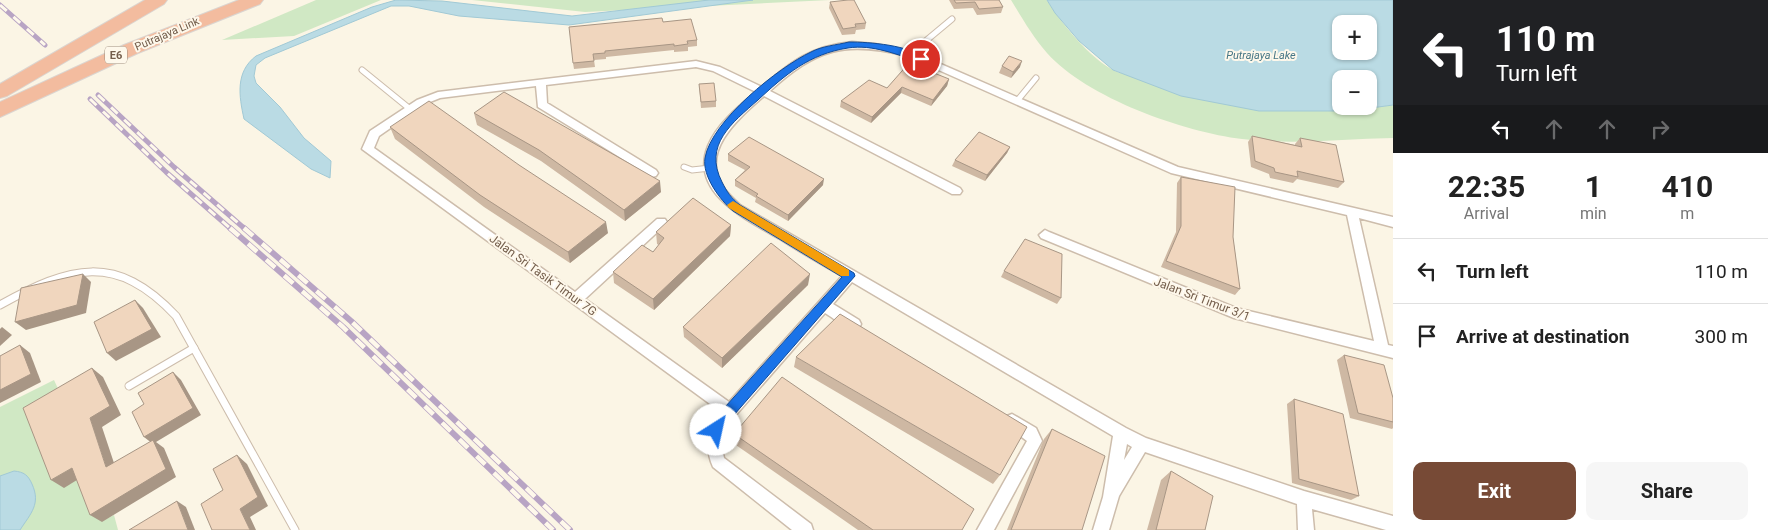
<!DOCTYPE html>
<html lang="en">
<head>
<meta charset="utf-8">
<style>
  body { margin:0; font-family:Roboto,sans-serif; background:#f6f6f6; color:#222; height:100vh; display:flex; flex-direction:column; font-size:19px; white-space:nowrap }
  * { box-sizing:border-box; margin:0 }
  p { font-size:16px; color:#767676 }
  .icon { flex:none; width:28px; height:28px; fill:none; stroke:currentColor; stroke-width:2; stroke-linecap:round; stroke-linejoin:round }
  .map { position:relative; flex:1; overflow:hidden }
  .panel { display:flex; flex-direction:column; background:#fff; width:375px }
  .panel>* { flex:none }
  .top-card { background:#202124; color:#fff; overflow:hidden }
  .buttons { position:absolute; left:1332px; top:15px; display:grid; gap:10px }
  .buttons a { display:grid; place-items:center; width:45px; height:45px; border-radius:10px; background:#fff; box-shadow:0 1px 4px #0004; font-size:25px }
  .pin { position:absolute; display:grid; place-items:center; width:42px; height:42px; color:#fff; margin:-21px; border:2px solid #fff; border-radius:50%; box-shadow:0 1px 5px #0007 }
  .me { position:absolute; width:55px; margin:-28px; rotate:35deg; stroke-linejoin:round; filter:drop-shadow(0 0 4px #0008) }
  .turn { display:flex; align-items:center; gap:18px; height:105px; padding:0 20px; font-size:22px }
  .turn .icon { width:65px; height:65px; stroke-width:2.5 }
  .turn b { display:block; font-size:35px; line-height:42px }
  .lanes { display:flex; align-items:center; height:48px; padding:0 20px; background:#0003; justify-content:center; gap:25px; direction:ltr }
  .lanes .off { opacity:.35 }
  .eta { display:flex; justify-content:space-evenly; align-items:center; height:85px; text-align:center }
  .eta b { font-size:30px; font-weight:700; line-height:35px }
  .primary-button { display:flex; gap:10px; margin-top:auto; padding:10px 20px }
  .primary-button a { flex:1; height:58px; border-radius:10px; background:#774a36; color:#fff; font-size:20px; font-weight:700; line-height:58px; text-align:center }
  .primary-button a+a { background:#f6f6f6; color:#222 }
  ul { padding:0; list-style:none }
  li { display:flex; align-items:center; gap:15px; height:65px; padding:0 20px; border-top:1px solid #e0e0e0 }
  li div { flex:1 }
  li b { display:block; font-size:19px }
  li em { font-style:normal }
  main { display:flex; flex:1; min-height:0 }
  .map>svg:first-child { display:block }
</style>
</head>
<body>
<main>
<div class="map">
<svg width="1393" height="530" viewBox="0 0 1393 530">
  <rect width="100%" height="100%" fill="#fbf5e5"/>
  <g fill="#d0e8c4">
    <path d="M316 0H381L294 36 222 40Z"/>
    <path d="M472 0H830L585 12Z"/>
    <path d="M1011 0H1047C1061 23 1089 57 1113 70 1118 73 1126 74 1132 76L1297 111H1349L1393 105V138C1343 139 1292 145 1242 139 1184 132 1087 98 1047 53 1033 37 1022 18 1011 0Z"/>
    <path d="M54 380 95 469 102 521 114 515 118 530H0V407Z"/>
  </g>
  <g fill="#badbe4" stroke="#a1c9d5" fill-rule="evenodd">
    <path d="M396 0 442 1 572 16 709 0H753L569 25 459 16 409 6H391L265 58 256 65 254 76 256 83 280 107 304 138 331 161 330 178 311 169 244 119C239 96 235 72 256 56L372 7Z"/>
    <path d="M1047 0H1393V105L1349 111H1259L1181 96 1113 70 1079 41 1055 13ZM1341 24H1369V51H1341ZM1341 79H1369V106H1341Z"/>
    <path d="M14 471C24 472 28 475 32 484 41 504 31 513 20 530H0V476Z"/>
  </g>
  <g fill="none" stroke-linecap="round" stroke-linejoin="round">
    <defs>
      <g id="service-far1">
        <path d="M910 54 952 19"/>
        <path d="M362 70 410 109"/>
        <path d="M1017 101 1036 78"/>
        <path d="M684 167 692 170 710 168"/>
      </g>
      <g id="service">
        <path d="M0 305C70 266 116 252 176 316L295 530"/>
        <path d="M129 386 194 348"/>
      </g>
      <g id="minor">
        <path d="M852 42 875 44 913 52 1178 167 1393 217V227L1359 218 1388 345 1393 346V358L1234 318 1041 238 1039 235 1045 230 1049 232 1236 308 1374 341 1347 215 1171 173 907 56C845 40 816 49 770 91L960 188 962 191 960 194H952L764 96C739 118 698 152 724 188 728 194 735 200 740 205L1126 428 1146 438 1304 491 1393 516V530H1386L1312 509 1314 530H1298L1297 504 1145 452 1119 496 1109 530H1093L1103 497 1113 436 852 282 833 304 859 320 861 324 859 328C848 332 834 318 825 313L735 416C725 430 720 440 724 458L811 524 813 530H792L713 467C704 447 709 430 721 412L362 149 370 131 417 100 438 92 696 61 720 67 762 87C791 61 812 46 852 42ZM696 67 713 71 756 92C738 107 717 124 708 146 689 193 747 220 780 239 800 252 821 264 842 276L729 402 585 299 665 225 667 222 665 219H657L575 292 374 148 379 136 425 104 440 98 536 86 538 107 652 177 656 176 658 173 656 170 547 103 546 85ZM1127 444 1132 447 1124 460Z"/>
        <path d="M1012 414 1036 428 1042 441 994 530H977L1027 441 1007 426 1005 421 1007 416Z"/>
      </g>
      <g id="motorway">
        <path d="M145 0H167L164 4 7 96 0 98V84Z"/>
        <path d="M239 0H263L260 4 138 53 0 117V102L124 45Z"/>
      </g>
    </defs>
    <use href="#service-far1" stroke="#cdbdac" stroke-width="7"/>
    <use href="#service" stroke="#cdbdac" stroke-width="9"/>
    <use href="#minor" stroke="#cdbdac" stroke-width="3"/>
    <use href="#motorway" stroke="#dbd5d0" stroke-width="2"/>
    <use href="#service-far1" stroke="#fff" stroke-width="5"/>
    <use href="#service" stroke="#fff" stroke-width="7"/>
    <use href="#minor" fill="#fff" fill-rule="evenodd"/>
    <use href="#motorway" fill="#f3bc9f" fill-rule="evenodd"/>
    <defs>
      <g id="rail-far1">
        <path d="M0 5 45 45"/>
        <path d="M98 95 174 167 245 229"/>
        <path d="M90 99 166 172 231 229"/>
      </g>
      <g id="rail">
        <path d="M230 228 343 327 553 530"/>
        <path d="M244 228 351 321 570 530"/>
      </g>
    </defs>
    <use href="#rail-far1" stroke="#b8a4c4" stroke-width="5"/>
    <use href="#rail" stroke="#b8a4c4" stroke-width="6"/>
    <use href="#rail-far1" stroke="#fef8eb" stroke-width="3" stroke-dasharray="9" stroke-linecap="butt"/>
    <use href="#rail" stroke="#fef8eb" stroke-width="4.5" stroke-dasharray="12" stroke-linecap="butt"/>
  </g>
  <g fill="#ceb8a3">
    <path d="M949 0H999L1003 7 1001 13 977 15 973 8 954 9Z"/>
    <path d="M830 2 866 23 865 29 856 30 855 34 842 35 829 8Z"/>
    <path d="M663 22 697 40V46L688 47V51L674 52V50L606 57V59L594 60 595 67 574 69 573 63Z"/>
    <path d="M1002 66 1020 67 1011 78 999 73Z"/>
    <path d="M949 79 947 86 931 106 901 93 871 123 840 107 841 101 887 88Z"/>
    <path d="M699 84 716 101V107L701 108Z"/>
    <path d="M474 113 661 192 625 221 541 161 477 125Z"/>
    <path d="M390 127 608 233 570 263 484 207 395 139Z"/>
    <path d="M1252 136 1295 145V144L1300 138 1344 182 1338 188 1297 179 1293 183 1270 178 1269 174 1251 167 1248 142Z"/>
    <path d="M1010 147 1007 153 985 181 952 166 955 160Z"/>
    <path d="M728 154 823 185 788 221 755 202 756 198 735 186V180L745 170 728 161Z"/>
    <path d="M1181 177 1233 237 1240 289 1235 295 1161 267 1176 232 1177 183Z"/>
    <path d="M731 225 730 236 654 310 614 283 613 272 653 252 659 245 657 244 656 232Z"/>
    <path d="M1004 271 1061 298 1057 304 1001 277Z"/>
    <path d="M808 285 722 368 684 337 683 327Z"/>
    <path d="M1344 355 1393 398V428L1392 429 1350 418 1337 360Z"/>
    <path d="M796 357 1000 475 993 484 794 367Z"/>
    <path d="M1294 399 1359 496 1351 500 1292 483 1287 404Z"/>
    <path d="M1052 429 1082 530H1007L1044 439Z"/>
    <path d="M734 434 962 530H858L733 443Z"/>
    <path d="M1171 471 1205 530H1147L1161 480Z"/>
  </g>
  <g fill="#a89685">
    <path d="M1022 61 1020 67 1011 78 1013 72Z"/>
    <path d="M949 79 947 86 931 106 933 100Z"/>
    <path d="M902 87 901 93 871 123 872 117Z"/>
    <path d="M1010 147 1007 153 985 181 987 175Z"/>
    <path d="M824 179 823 185 788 221V215Z"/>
    <path d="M660 181 661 192 625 221 624 210Z"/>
    <path d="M606 222 608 233 570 263 568 252Z"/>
    <path d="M731 225 730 236 654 310 653 299Z"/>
    <path d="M83 274 91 282 86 313 26 330 15 322Z"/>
    <path d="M810 274 808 285 722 368V358Z"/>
    <path d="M135 300 143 308 161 337 116 361 107 353Z"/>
    <path d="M2 327 12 335 0 346V329Z"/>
    <path d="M20 345 30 353 41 382 0 403V390Z"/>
    <path d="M92 368 103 377 121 415 102 427 118 475 106 467 90 418Z"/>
    <path d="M173 372 181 380 201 415 156 442 164 448 176 477 102 522 90 515 153 444 144 437Z"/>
    <path d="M237 455 247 464 268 506 250 517 256 530H250L240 509Z"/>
    <path d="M72 468 85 475 64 488 51 480Z"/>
    <path d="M177 501 186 507 195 530H188Z"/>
  </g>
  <g fill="#f0d6be" stroke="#a89685">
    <path d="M848 0H854L866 23 855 24 856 27 843 29 830 2Z"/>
    <path d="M954 0H999L1003 7 979 9 975 2 956 3Z"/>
    <path d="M662 18 663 22 691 19 697 40 687 41 688 44 674 46V44L605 51V53L593 54 594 61 573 63 569 27Z"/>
    <path d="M1009 56 1022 61 1013 72 1002 66Z"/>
    <path d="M909 63 949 79 933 100 902 87 872 117 841 101 869 80 887 88Z"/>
    <path d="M714 83 716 101 701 102 699 84Z"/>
    <path d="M504 92 660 181 624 210 539 150 474 113Z"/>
    <path d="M429 101 519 165 606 222 568 252 480 195 390 127Z"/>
    <path d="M979 132 1010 147 987 175 955 160Z"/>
    <path d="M1252 136 1302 147 1300 138 1336 145 1344 182 1297 171 1298 177 1275 172 1274 168 1255 161Z"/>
    <path d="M749 137 824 179 788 215 756 196 758 194 735 180 750 167 728 154Z"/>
    <path d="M1181 177 1235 187 1233 237 1240 289 1166 261 1181 226Z"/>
    <path d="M693 198 731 225 653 299 613 272 642 245 653 252 664 238 656 232Z"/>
    <path d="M1025 239 1062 254 1061 298 1004 271Z"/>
    <path d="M771 243 810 274 722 358 683 327Z"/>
    <path d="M83 274 77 305 15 322 21 288Z"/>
    <path d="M135 300 152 329 107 353 94 322Z"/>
    <path d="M840 314 1027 427 1000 475 796 357Z"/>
    <path d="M20 345 31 374 0 390V356Z"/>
    <path d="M1344 355 1384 365 1393 398V422L1358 413Z"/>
    <path d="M92 368 110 406 90 418 106 467 153 440 166 469 90 515 72 468 51 480 23 408Z"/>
    <path d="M173 372 193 408 144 437 132 412 144 404 138 393Z"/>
    <path d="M782 377 974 509 962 530H873L734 434Z"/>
    <path d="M1294 399 1343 414 1359 496 1299 479Z"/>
    <path d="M1052 429 1105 456 1082 530H1011Z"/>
    <path d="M237 455 258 497 240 509 250 530H212L201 504 223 490 213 469Z"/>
    <path d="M1171 471 1213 496 1205 530H1156Z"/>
    <path d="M177 501 188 530H129Z"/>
  </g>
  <path fill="#1a73e8" stroke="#114b97" d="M849 42C869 42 910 45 926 59L921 62C897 55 873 44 848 48 809 54 785 75 758 100 732 123 703 145 722 182 727 192 731 198 740 205L854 273 855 276 734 415 721 435 716 437 712 435 710 430 725 407 842 277 733 211C720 200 702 176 705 158 711 121 779 67 811 52 822 46 837 45 849 42Z"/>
  <path fill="#f59e0b" d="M733 201 849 270V276H841L729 208 727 205Z"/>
  <g text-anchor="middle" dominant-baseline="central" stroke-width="4" stroke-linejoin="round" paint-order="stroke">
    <g font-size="11" fill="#735d4b" stroke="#fef8eb">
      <text transform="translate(167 34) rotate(-23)">Putrajaya Link</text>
    </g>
    <rect fill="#fef8eb" stroke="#9d8c7b" stroke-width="1" x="105" y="46.5" width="22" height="17" rx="4"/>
    <g font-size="11" font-weight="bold" fill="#735d4b">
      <text x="116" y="55">E6</text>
    </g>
    <g font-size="11" font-style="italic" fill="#467685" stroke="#fef8eb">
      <text x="1261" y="55">Putrajaya Lake</text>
    </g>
    <g font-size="12" fill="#735d4b" stroke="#fef8eb">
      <text transform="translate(543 275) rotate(36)">Jalan Sri Tasik Timur 7G</text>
      <text transform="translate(1202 299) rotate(21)">Jalan Sri Timur 3/1</text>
    </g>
  </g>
</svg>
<div class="buttons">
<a>+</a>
<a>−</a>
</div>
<div class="pin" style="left:921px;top:59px;background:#d93025"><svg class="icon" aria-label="arrive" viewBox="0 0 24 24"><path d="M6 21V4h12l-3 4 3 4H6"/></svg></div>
<svg class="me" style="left:716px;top:430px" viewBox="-20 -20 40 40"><circle r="19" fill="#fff"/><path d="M0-13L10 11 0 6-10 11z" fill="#1a73e8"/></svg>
</div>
<section class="panel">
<div class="top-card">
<div class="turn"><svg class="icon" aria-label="left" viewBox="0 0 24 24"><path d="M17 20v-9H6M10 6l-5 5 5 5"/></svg><div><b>110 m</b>Turn left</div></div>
<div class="lanes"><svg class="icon" aria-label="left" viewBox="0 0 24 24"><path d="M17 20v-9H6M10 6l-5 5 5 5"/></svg><svg class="icon off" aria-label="ahead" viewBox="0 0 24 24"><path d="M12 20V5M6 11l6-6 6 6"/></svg><svg class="icon off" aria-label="ahead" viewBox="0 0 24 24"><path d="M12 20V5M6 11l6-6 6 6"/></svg><svg class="icon off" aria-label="right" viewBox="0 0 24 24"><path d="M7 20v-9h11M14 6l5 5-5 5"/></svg></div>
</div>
<div class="eta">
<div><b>22:35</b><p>Arrival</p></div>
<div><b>1</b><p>min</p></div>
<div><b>410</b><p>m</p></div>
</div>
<ul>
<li><svg class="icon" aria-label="left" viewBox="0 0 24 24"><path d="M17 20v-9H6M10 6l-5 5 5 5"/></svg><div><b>Turn left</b></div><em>110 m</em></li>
<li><svg class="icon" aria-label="arrive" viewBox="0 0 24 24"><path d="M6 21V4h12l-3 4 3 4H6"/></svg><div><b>Arrive at destination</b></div><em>300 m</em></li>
</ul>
<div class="primary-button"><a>Exit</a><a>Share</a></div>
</section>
</main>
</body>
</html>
